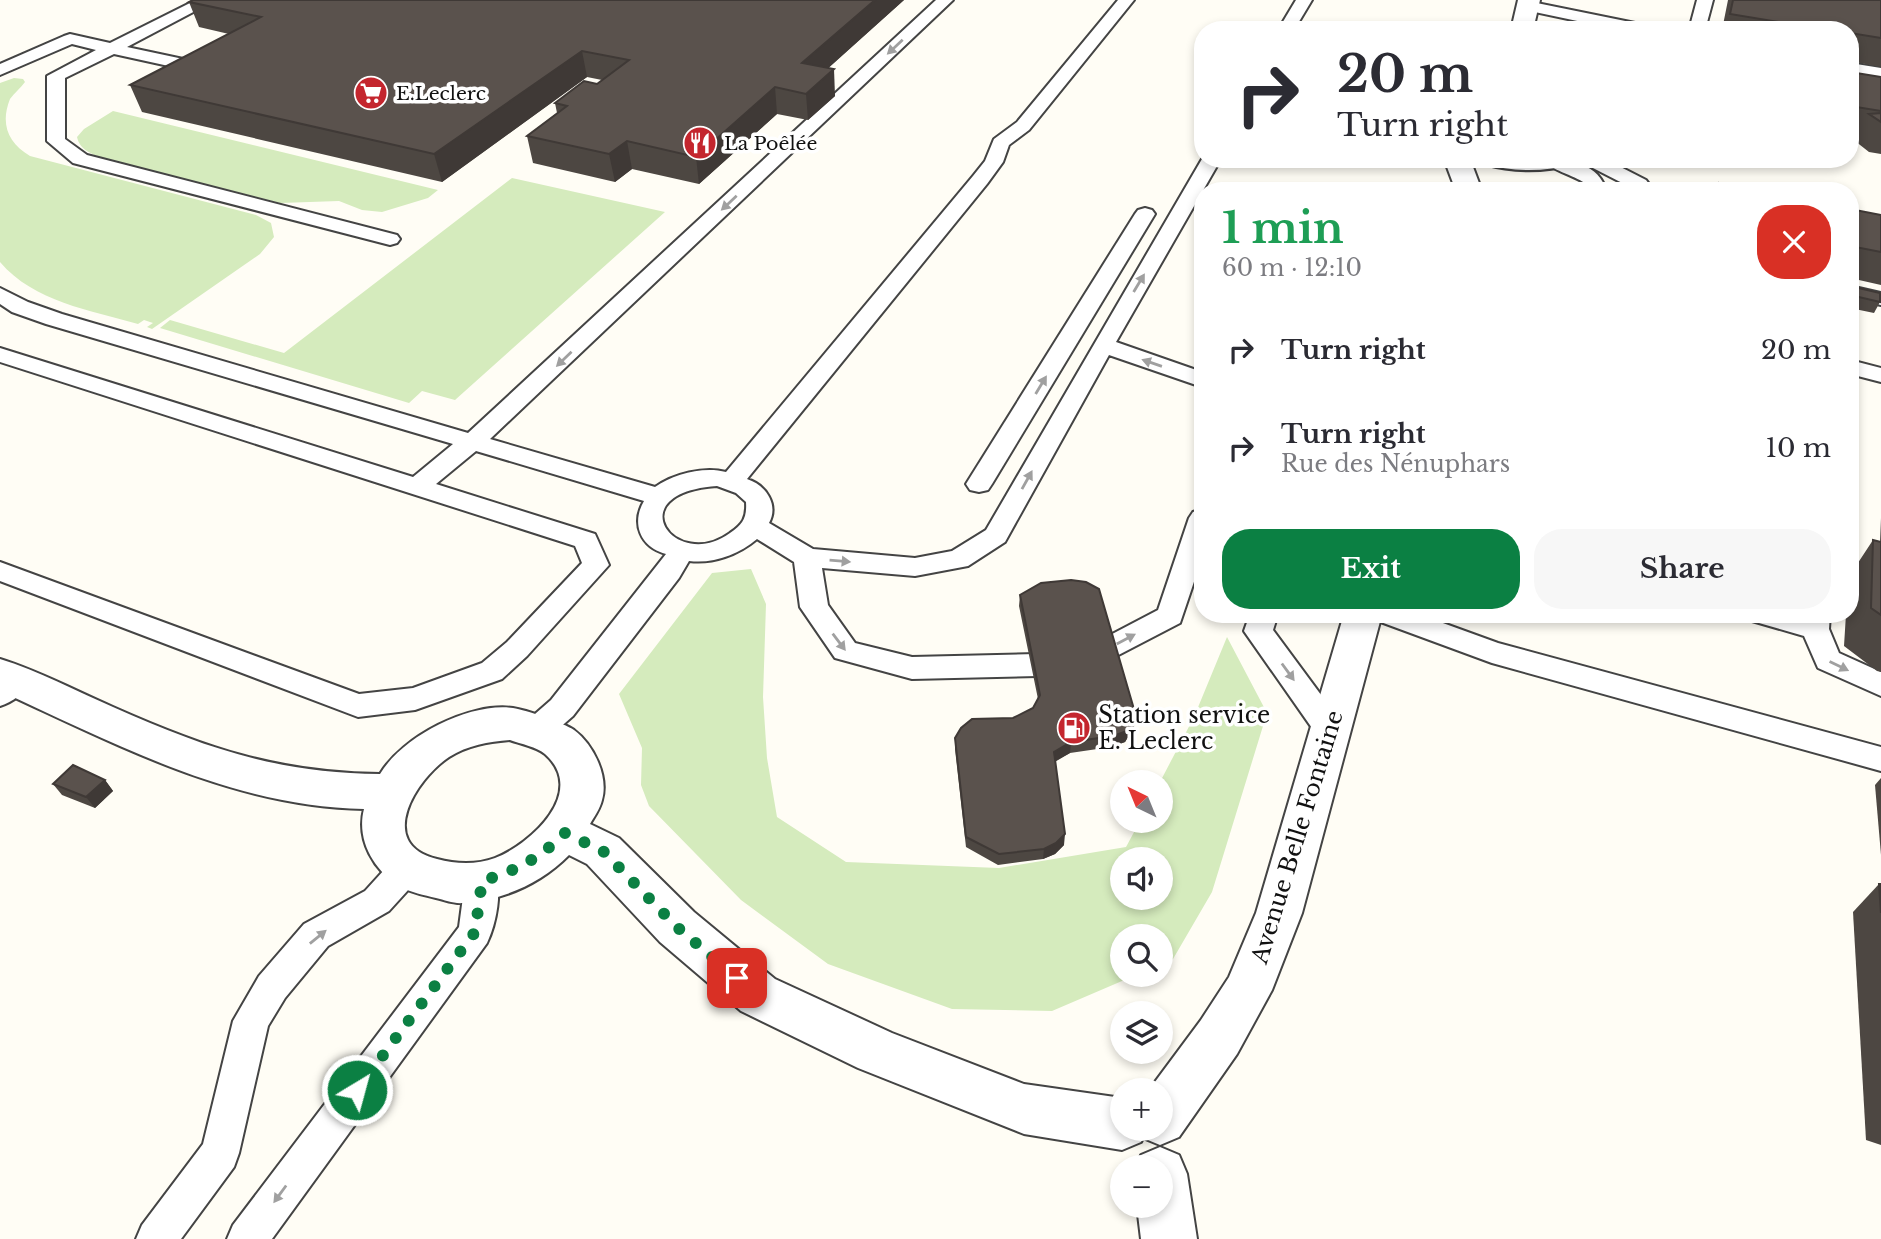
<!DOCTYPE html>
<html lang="en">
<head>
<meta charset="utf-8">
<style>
  body { margin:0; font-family:"Libre Baskerville",serif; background:#f7f7f7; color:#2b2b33; height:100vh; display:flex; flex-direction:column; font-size:26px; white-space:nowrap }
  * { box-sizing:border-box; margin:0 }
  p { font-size:23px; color:#7c7c81 }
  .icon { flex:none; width:38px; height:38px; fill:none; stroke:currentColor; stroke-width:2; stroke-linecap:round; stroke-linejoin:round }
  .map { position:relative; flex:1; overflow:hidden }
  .panel { position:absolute; left:1194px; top:182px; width:665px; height:441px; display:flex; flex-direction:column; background:#fff; border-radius:28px; box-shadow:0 4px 10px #0003 }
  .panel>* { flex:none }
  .top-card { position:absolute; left:1194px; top:21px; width:665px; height:147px; border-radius:28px; box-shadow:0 4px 10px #0003; background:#fff; color:#2b2b33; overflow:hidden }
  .needle { width:46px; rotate:317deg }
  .tools { position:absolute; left:1110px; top:770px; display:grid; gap:14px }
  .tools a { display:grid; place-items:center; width:63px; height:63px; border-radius:50%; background:#fff; box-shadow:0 4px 10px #0003; font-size:35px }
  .pin { position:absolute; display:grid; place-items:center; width:60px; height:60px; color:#fff; margin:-30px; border-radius:14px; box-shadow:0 4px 10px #0006 }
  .me { position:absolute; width:77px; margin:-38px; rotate:37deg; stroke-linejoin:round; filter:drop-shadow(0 0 5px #0008) }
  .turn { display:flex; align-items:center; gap:24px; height:147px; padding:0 28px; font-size:32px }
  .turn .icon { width:91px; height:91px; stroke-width:2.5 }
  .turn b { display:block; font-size:49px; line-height:60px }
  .round { display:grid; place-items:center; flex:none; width:74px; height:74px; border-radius:28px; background:#f7f7f7 }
  .headline { display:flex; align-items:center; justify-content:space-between; height:119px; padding:0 28px }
  h1 { font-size:42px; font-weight:700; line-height:52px; color:#1e9e55 }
  .button { display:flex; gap:14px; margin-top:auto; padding:14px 28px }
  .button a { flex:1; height:80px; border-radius:28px; background:#0b8043; color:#fff; font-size:28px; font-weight:700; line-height:80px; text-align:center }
  .button a+a { background:#f7f7f7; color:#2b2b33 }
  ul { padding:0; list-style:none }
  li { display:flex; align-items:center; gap:21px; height:98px; padding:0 28px }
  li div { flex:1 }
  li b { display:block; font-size:26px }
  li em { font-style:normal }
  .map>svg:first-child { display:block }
</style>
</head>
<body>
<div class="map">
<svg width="1881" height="1239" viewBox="0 0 1881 1239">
  <rect width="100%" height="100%" fill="#fffdf5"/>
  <g fill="#d5ebbd" fill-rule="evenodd">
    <path d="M14 78 23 79 25 82C21 88 14 93 10 99 0 124 8 143 30 156L256 215 271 223 274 237 260 254 152 329 147 327 153 323 144 320 138 324C90 310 34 302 0 262V83Z"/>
    <path d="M113 111 438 190 428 198 382 212 362 210 339 201 280 203 102 158C90 153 80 150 77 137L84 129Z"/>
    <path d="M512 178 665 212 455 400 422 391 409 403 160 328 170 320 284 353Z"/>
    <path d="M751 569 766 604 763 697 767 758 777 817 846 862 999 868 1126 847 1140 821H1160V782L1194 717 1227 637 1267 713 1212 892 1173 959 1160 965V936H1122V975H1136L1052 1011 952 1009 828 964 741 900 649 806 641 785 642 748 619 694 712 573ZM1160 859V898H1122V859Z"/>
  </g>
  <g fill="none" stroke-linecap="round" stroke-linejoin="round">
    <defs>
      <g id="lane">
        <path d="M196 0H216L127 47 202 63 204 67 202 71 196 72 114 54 65 78V139L87 155 397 235 400 239 397 243 390 245 73 163 47 141V76L96 50 72 44 0 75V64L64 36 70 34 110 43Z"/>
        <path d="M936 0H953L490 439 655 487C673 474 704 466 726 472L973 176 985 161 994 139 1017 122 1118 0H1134L1029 130 1009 145 1003 162 987 184 747 479C766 485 779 505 769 523L813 549 915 558 952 551 986 530 1202 159H1221L1116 342 1202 372V387L1109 355 1005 542 968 566 915 576 822 568 828 605 855 643 912 657 1076 653 1158 610 1189 518 1193 512 1202 509V558L1180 623 1080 675 912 679 835 658 800 607 794 562 757 539C738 555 713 564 689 561L679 578 573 716 549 737 538 741 527 737 523 729 527 721 551 700 666 554C640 547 631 523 644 501L476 451 436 484 595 534 609 565 527 656 502 679 415 710 358 717 0 581V562L359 694 413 688 482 663 507 642 582 563 575 546 0 362V348L413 477 453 444 46 324 12 312 0 304V288L28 302 62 314 468 433ZM717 486 736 493 746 502C747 518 743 524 730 533 675 573 617 493 717 486Z"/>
        <path d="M1296 0H1312L1294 30H1278Z"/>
        <path d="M1697 0H1713L1705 30H1689Z"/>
        <path d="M1527 1 1645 25 1653 30H1620L1521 9 1519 6Z"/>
        <path d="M1850 63 1881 68V78L1850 73Z"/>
        <path d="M1546 159C1569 159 1600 164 1606 191H1586L1585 183C1574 176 1549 168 1544 162Z"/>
        <path d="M1587 159H1605L1646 180 1649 184 1639 190 1632 188 1591 167Z"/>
        <path d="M1145 208 1152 210 1155 214 992 484 988 490 979 492 970 490 966 484 1135 214 1138 210Z"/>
        <path d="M1850 286 1881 293V305L1850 298Z"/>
        <path d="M1850 360 1881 368V382L1850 374Z"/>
        <path d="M1250 614H1278L1273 630 1341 722 1345 730 1341 738 1330 742 1319 738 1244 631Z"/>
        <path d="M1374 614H1418L1498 643 1881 747V771L1492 663 1378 621Z"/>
        <path d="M1748 614H1830L1829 629 1839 653 1881 672V696L1818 668 1804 636 1752 621Z"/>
        <path d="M16 670 26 673 31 681C24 693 13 702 0 706V678Z"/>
        <path d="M407 854 419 858 424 868 419 878 389 911 328 946 285 998 268 1026 239 1153 234 1167 181 1239H136L142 1225 203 1144 233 1021 259 976 304 924 365 891 395 858Z"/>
        <path d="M482 868 494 872C503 890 496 924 487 943L272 1239H227L233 1225 459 927 465 882 470 872Z"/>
      </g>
      <g id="street">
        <path d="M1518 0H1540L1533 30H1511Z"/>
        <path d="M1444 159H1470L1482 191H1456Z"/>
        <path d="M1480 159H1578L1574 164C1545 172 1513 172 1484 164Z"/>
        <path d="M1344 614H1382L1302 913 1272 990 1237 1054 1179 1137 1160 1145 1143 1138 1141 1142 1122 1150 1024 1134 858 1068 741 1011 660 942 587 864 569 855C540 884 503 900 463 903 454 904 445 900 436 898 424 895 411 893 400 886 374 871 356 840 364 809 233 807 116 744 0 691V659C39 671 76 691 113 707 205 748 278 773 380 774 402 737 469 702 513 708 526 710 564 723 574 730 593 744 609 776 602 800 600 809 594 817 590 824L619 838 694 912 775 979 892 1033 1024 1084 1122 1098V1129H1160V1090H1149L1201 1020 1229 977 1256 913ZM510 740C521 744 537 747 545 754 588 792 531 844 495 858 476 865 456 864 437 859 375 844 416 779 449 757 468 745 488 742 510 740Z"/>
        <path d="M1160 1147 1179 1155 1187 1174 1197 1239H1141L1137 1206H1160V1167H1136L1141 1155Z"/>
      </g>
    </defs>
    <use href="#lane" stroke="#444" stroke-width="4"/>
    <use href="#street" stroke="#444" stroke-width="4"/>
    <use href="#lane" fill="#fff" fill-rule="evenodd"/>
    <use href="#street" fill="#fff" fill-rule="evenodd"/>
  </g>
  <g fill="#4d4742">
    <path d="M193 0H904L828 68 835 96 808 120 777 114 699 184 632 169 615 182 533 163 527 136 557 113 555 103 597 84 602 80 587 77 442 182 142 112 130 85 229 34 199 27 189 2Z"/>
    <path d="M1728 0H1881V67L1850 61V30H1722Z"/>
    <path d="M1850 72 1881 77V154L1869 152 1855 141 1858 137 1850 135Z"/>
    <path d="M1850 209 1881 215V285L1850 278Z"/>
    <path d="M1850 286 1880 302 1874 313 1850 308Z"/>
    <path d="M1881 518V672L1877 671 1844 646 1846 614H1850V575L1873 540 1880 542Z"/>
    <path d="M1020 595 1134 727 1125 742 1111 747 1070 753 1055 761 1064 845 1055 854 1043 859 998 865 966 847 955 749V738L1013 718 1033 708 1038 699 1019 606Z"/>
    <path d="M1881 778V855L1875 785Z"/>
    <path d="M105 780 113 791 95 808 62 795 53 784Z"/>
    <path d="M1879 884H1881V1145L1866 1140 1853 912Z"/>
  </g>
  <g fill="#3f3936">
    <path d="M875 0H904L804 90 802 63Z"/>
    <path d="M582 51 587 77 442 182 434 154Z"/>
    <path d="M834 69 835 96 808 120 806 94Z"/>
    <path d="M775 87 777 114 699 184 696 157Z"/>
    <path d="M627 141 632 169 615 182 609 154Z"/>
    <path d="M1136 716 1134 727 1125 742 1111 747 1113 736Z"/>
    <path d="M1071 742 1070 753 1053 763 1054 752Z"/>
    <path d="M105 780 113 791 95 808 86 797Z"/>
    <path d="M1065 834 1064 845 1055 854 1043 859 1044 849Z"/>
  </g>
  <g fill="#5a524d" stroke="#3f3936" stroke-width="2">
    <path d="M193 0H875L802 63 834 69 806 94 775 87 696 157 627 141 609 154 527 136 567 106 555 103 584 81 597 84 629 60 582 51 434 154 130 85 261 17 189 2Z"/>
    <path d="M1733 0H1881V38L1850 33V30H1828L1730 14Z"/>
    <path d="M1850 72 1881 77V111L1850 106Z"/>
    <path d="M1881 113V122L1869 114Z"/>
    <path d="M1719 183 1758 191H1718Z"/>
    <path d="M1850 209 1881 215V252L1850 246Z"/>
    <path d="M1850 286 1880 293V302L1850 295Z"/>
    <path d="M1873 540 1881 542V615L1871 608Z"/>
    <path d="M1071 580 1086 582 1099 589 1136 716 1127 731 1113 736 1071 742 1054 752 1065 834 1056 843 1044 849 999 854 966 837 955 738 961 728 972 719 1013 718 1033 708 1040 695 1020 595 1041 583Z"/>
    <path d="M73 765 105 780 86 797 53 784Z"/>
    <path d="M1879 884H1881V913Z"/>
  </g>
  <defs><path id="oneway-solid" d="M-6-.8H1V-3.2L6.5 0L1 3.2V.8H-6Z" transform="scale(1.75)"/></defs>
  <g fill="#a0a0a0">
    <use href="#oneway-solid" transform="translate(895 47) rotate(137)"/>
    <use href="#oneway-solid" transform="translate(729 203) rotate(137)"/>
    <use href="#oneway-solid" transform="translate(1139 283) rotate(-59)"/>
    <use href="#oneway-solid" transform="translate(564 359) rotate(136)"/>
    <use href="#oneway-solid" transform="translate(1152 363) rotate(-161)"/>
    <use href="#oneway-solid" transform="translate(1041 385) rotate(-59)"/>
    <use href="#oneway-solid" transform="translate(1027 480) rotate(-61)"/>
    <use href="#oneway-solid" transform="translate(840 561) rotate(5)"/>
    <use href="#oneway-solid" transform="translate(1126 639) rotate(-28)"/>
    <use href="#oneway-solid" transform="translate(839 642) rotate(53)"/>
    <use href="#oneway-solid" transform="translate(1839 666) rotate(26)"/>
    <use href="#oneway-solid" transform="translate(1288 672) rotate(54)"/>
    <use href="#oneway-solid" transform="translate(318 937) rotate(-39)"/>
    <use href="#oneway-solid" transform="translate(280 1194) rotate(126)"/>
  </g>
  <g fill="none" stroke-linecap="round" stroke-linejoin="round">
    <path stroke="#0b8043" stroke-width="12" stroke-dasharray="0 21.6" d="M357 1090 475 932 482 881C516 871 540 858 565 833L603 851 677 927 737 978"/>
  </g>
  <defs>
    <symbol id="supermarket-disc" viewBox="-11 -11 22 22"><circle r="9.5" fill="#c4262e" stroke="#fff"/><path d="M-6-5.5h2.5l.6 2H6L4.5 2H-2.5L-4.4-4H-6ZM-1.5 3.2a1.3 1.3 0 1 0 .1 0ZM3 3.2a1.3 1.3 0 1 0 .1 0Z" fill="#fff"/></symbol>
    <symbol id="restaurant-disc" viewBox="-11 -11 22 22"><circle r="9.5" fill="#c4262e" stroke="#fff"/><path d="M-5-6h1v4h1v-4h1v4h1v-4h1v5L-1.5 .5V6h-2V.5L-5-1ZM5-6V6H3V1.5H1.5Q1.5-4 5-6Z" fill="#fff"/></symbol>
    <symbol id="fuel-disc" viewBox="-11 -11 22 22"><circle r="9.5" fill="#c4262e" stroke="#fff"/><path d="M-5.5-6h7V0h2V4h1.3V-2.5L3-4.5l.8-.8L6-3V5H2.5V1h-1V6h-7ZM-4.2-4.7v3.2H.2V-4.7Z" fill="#fff"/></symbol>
  </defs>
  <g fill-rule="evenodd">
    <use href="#supermarket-disc" x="352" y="74" width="38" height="38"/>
    <use href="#restaurant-disc" x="681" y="124" width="38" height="38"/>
    <use href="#fuel-disc" x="1055" y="709" width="38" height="38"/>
  </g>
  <g text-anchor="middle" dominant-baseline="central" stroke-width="7" stroke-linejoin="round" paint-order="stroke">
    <g font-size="19" fill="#111" stroke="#fff" text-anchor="start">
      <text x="396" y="93">E.Leclerc</text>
      <text x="724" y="143">La Poêlée</text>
    </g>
    <g font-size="23" fill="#111" stroke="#fff" text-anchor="start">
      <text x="1098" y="715">Station service<tspan x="1098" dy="26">E. Leclerc</tspan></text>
    </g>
    <g font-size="23" fill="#111" stroke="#fff">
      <text transform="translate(1297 837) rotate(-73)">Avenue Belle Fontaine</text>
    </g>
  </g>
</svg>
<div class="tools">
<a><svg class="needle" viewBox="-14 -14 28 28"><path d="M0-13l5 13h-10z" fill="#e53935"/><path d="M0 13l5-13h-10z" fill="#7c7c81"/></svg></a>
<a><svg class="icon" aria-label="sound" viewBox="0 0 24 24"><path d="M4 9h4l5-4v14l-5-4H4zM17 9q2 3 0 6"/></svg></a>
<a><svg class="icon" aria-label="search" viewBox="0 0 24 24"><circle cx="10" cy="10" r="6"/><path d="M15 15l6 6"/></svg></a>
<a><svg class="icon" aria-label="layers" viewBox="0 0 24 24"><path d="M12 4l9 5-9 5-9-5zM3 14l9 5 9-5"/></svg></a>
<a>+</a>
<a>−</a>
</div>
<div class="pin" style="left:737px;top:978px;background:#d93025"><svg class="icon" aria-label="arrive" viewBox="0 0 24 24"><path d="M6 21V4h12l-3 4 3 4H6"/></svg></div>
<svg class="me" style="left:357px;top:1090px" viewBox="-20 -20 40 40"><circle r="17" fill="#0b8043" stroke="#fff" stroke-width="3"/><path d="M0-11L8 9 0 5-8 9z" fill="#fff"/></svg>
<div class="top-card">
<div class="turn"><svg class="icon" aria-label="right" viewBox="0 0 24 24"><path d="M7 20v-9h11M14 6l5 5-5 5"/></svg><div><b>20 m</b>Turn right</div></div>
</div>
<section class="panel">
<div class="headline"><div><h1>1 min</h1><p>60 m · 12:10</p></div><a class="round" style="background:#d93025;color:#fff"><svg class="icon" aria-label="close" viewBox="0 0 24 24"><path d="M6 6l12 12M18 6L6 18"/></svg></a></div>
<ul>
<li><svg class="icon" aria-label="right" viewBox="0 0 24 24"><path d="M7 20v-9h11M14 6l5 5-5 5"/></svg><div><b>Turn right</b></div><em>20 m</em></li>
<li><svg class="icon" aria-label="right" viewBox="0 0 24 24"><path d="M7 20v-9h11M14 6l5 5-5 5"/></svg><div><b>Turn right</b><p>Rue des Nénuphars</p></div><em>10 m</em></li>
</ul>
<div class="button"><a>Exit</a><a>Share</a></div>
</section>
</div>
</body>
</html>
